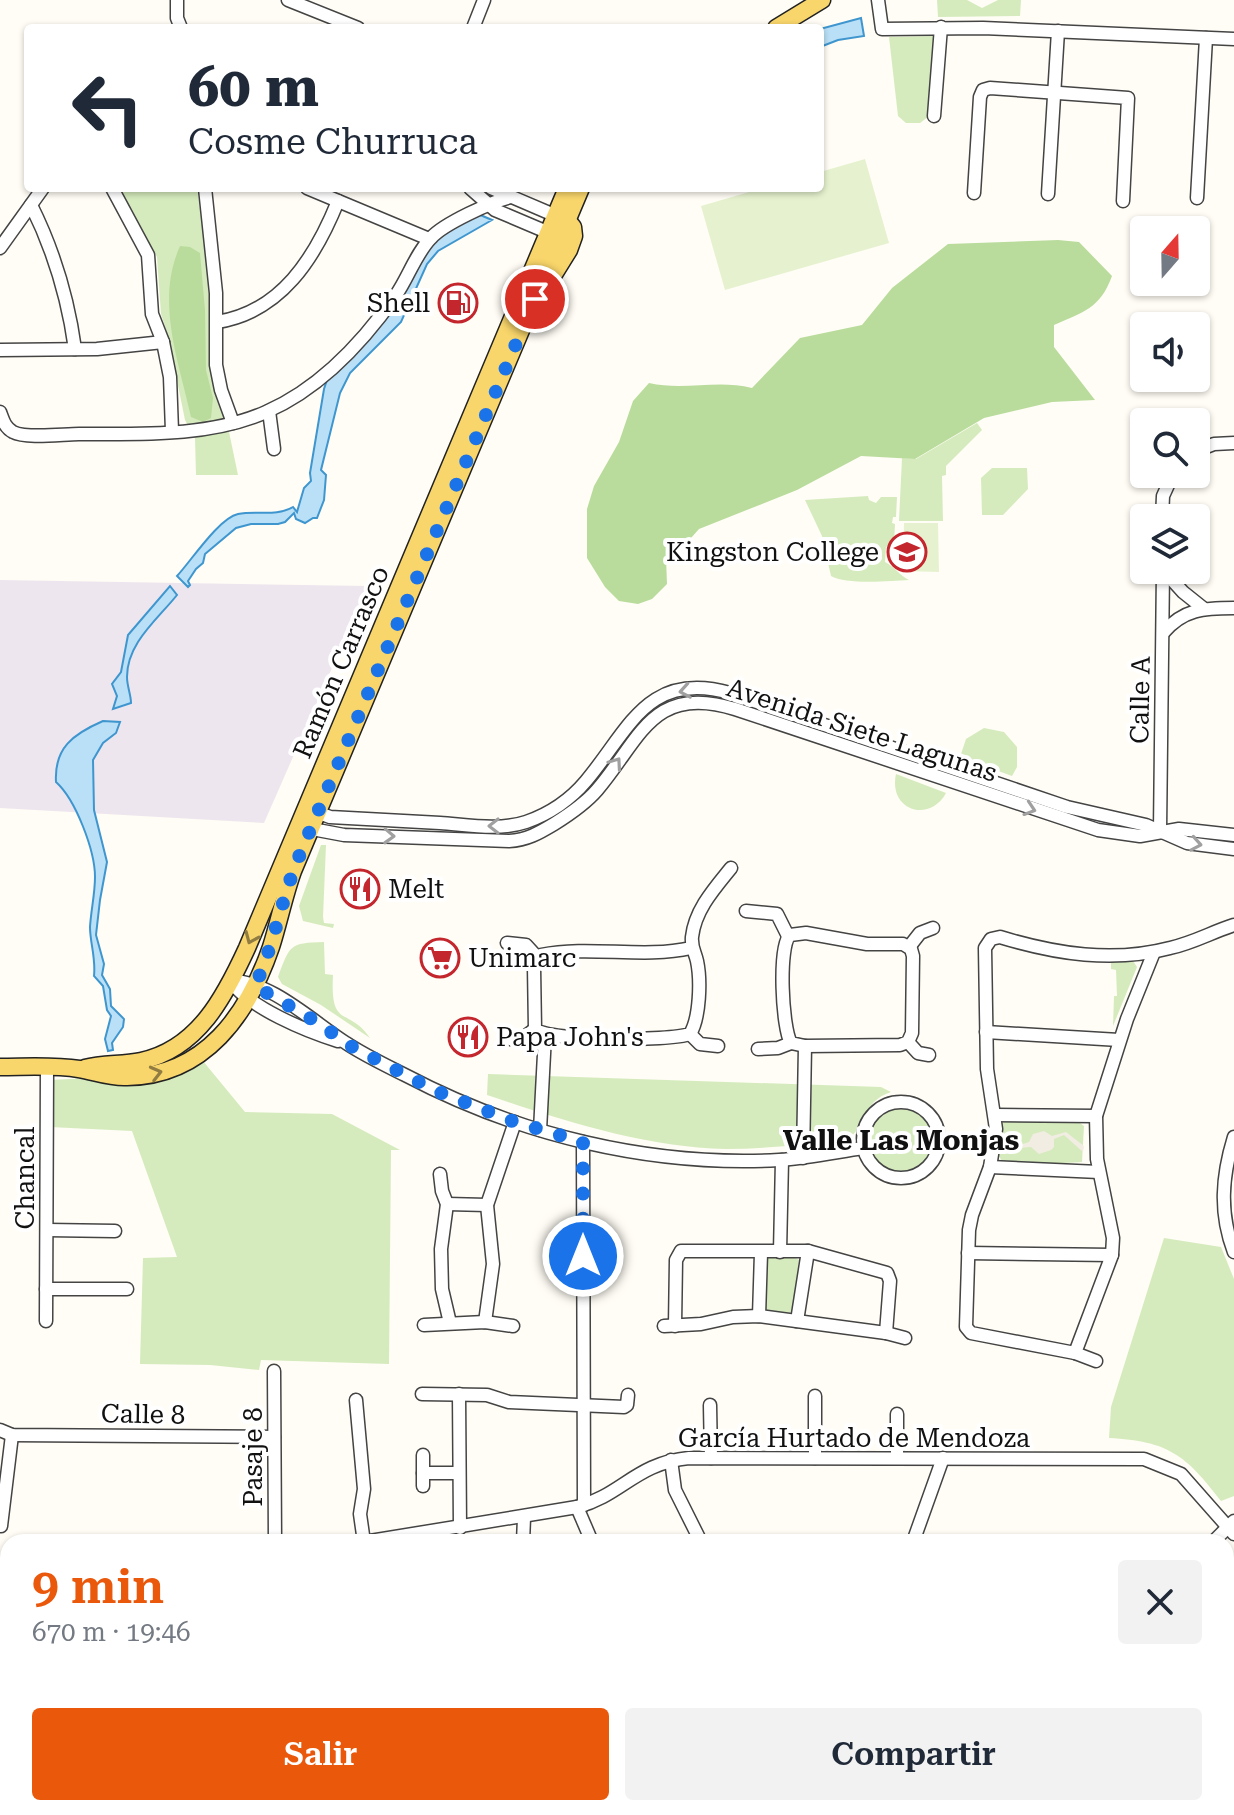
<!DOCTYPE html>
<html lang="es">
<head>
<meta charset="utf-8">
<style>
  body { margin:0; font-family:"Roboto Serif",serif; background:#f2f2f3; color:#1f2937; height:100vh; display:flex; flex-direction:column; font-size:30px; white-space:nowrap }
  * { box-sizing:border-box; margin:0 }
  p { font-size:26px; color:#747a83 }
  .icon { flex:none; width:44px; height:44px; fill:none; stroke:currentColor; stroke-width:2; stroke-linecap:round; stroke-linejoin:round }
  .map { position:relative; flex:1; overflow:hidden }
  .panel { position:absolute; left:0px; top:1534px; width:1234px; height:282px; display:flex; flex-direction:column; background:#fff; border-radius:24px 24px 0 0; box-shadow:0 2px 6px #0004 }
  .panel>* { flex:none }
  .banner { position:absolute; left:24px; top:24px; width:800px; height:168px; border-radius:8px; box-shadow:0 2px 6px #0004; background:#fff; color:#1f2937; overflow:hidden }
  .needle { width:52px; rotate:20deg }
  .tools { position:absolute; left:1130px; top:216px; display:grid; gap:16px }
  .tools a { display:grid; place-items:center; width:80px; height:80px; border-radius:8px; background:#fff; box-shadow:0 2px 6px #0004; font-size:40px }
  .pin { position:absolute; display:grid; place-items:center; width:68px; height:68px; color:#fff; margin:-34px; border:4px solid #fff; border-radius:50%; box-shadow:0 2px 8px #0007 }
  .me { position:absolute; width:88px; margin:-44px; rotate:0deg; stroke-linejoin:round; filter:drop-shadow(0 0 6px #0008) }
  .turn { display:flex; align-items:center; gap:28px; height:168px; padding:0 32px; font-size:36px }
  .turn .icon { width:104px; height:104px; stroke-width:2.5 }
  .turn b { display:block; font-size:56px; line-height:68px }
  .round { display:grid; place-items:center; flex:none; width:84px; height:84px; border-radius:8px; background:#f2f2f3 }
  .headline { display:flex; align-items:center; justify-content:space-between; height:136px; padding:0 32px }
  h1 { font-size:48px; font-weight:600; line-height:60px; color:#ea580c }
  .cta { display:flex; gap:16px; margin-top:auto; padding:16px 32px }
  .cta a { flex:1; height:92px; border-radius:8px; background:#ea580c; color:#fff; font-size:32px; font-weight:600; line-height:92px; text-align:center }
  .cta a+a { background:#f2f2f3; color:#1f2937 }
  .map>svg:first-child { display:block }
</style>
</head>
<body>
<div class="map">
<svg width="1234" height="1815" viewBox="0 0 1234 1815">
  <rect width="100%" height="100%" fill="#fffdf5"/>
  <path fill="#eee6ef" d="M0 580 368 586 264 823 0 808Z"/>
  <g fill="#d5ebbd">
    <path d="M937 0H967L982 8 998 0H1021L1020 16 938 17Z"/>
    <path d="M934 36 929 116 920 123H906L898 116 889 37Z"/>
    <path d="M120 188H197L210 279 209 361 224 408 238 475H196L195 438 185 420 168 336 161 314 157 257Z"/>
    <path d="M977 423 982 430 946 466V475L942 476 943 521H899L902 458 916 459Z"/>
    <path d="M992 468H1027L1028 489 1003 515H982L981 478Z"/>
    <path d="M868 496 869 500 876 503 881 497H897L896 517H893L892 523 895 524 894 543 886 547 885 562C895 567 899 575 909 580 890 581 846 585 831 576L822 536 805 500Z"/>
    <path d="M984 728 1004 732 1017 747V767L1012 776 960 757 966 739Z"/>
    <path d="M896 774 946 793C929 824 888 810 896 774Z"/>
    <path d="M321 845H326L323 917 324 923 334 924 333 928 303 921 299 906Z"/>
    <path d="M324 942 325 974 333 975C330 1030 348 1006 370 1038L321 1005 282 984 278 977C290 945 289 943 324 942Z"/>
    <path d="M1131 958 1137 967 1113 1026 1114 996H1117L1116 970 1111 969V961Z"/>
    <path d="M198 1055 245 1112 332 1114 400 1150H391L389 1364 261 1360 259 1370 210 1365 140 1364 143 1258 177 1257 132 1131 50 1127V1080L112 1077Z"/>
    <path d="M488 1074 881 1087 891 1092C861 1102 867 1126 848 1139 807 1144 767 1149 726 1149 644 1147 565 1121 487 1095Z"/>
    <circle cx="901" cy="1140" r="32"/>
    <path d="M1008 1120 1080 1123 1084 1126 1082 1162 1047 1164 1002 1161 998 1155 1000 1124Z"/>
    <path d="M1164 1238 1221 1247 1234 1279V1496L1221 1501C1186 1455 1168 1441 1109 1438L1111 1407Z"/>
    <path d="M768 1256H792L799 1260 793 1310 790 1313 769 1312 765 1308Z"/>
    <path d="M205 1808H481V1815H203Z"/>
  </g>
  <g fill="#b9dc9c">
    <path d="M1058 240 1079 242 1112 276C1100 309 1083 312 1054 325V347L1095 400 1052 402 984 418 915 459 861 456 797 490 699 529 683 547 666 558 667 584 652 599 638 604 619 601 605 587 587 558V509L594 486 619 442 633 401 649 383C685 391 717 379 752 388L800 338 862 325 892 288 948 244Z"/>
    <path d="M180 246 190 247 200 253 205 310 206 370 213 398 211 418 203 422 191 417C179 361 155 302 180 246Z"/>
  </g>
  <g fill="#e6f2cf">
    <path d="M865 159 889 243 725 290 701 206 763 188H820V172Z"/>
    <path d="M904 523H938L939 572 903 571Z"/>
  </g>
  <path fill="#f1ede2" d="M1044 1131 1052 1136 1066 1132 1084 1146 1083 1152 1064 1135 1054 1139V1147L1051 1150 1039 1154 1031 1147 1019 1148 999 1140 1000 1135 1016 1144H1023L1029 1142 1033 1134Z"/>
  <g fill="#b9e0f7" stroke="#3f96cf" stroke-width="2">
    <path d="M861 18 864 36 838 40 820 47V29Z"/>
    <path d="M478 214 492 220 438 251 427 264 401 322 350 373 340 393 321 470 326 475 324 500 317 518H313L305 523 296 519 294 513 285 522 278 524H251L236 528 205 554 203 563 196 569 188 581 190 585 188 587 177 576C191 561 219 518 238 514 256 510 276 517 293 507L297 512 304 488 311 481 310 473 324 389 328 377 392 310 420 260 440 235Z"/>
    <path d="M170 586 177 595C157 620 127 643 127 677 127 686 131 695 131 703L113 709 117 696 112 684 121 672 128 635Z"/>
    <path d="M103 721 120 722 116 733 103 743 93 760 94 810 107 862 100 900 96 935 104 964 102 975 110 989 111 1006 124 1019 123 1027 112 1043 113 1050 108 1051 105 1039 111 1016 107 1010 103 986 94 976C96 958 90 943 90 927 91 910 95 894 95 877 95 851 76 800 56 782 54 748 73 734 103 721Z"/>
  </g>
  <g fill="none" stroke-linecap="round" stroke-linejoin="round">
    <defs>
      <g id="minor">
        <path d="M177 0V18L181 28"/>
        <path d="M288 0 358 28"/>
        <path d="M878 0 882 29 983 28 1234 39"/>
        <path d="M473 28 484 0"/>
        <path d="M934 116 941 27"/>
        <path d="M112 188 148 255 152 314 163 342 170 377 172 431"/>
        <path d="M205 188 216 293V365L221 390 233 423"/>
        <path d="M307 188 429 239"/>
        <path d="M470 188 495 210 554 235"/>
        <path d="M491 188 561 218"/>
        <path d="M974 193 980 97 983 90 990 88 1128 98 1123 201"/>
        <path d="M1048 194 1058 31"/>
        <path d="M1197 198 1206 38"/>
        <path d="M31 205C54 251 68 298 75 349"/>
        <path d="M0 248 43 188"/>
        <path d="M217 322C281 312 315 258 338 201"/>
        <path d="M0 350 97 349 163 342"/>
        <path d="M269 411 274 449"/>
        <path d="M0 412C3 420 5 428 13 432 26 439 63 434 79 434 140 434 210 437 266 412 319 389 363 342 396 295 408 278 416 253 431 238 443 224 493 201 511 197"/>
        <path d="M1196 451 1214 444 1234 443"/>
        <path d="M1162 518 1163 496 1173 474"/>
        <path d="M1163 570 1183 592 1203 608"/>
        <path d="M1163 633C1183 609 1204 608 1234 608"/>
        <path d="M319 813 330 817C366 819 403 821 440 823 468 825 499 831 526 822 549 814 571 799 586 781 629 730 647 670 730 693L1067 807 1146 825 1187 843 1234 849"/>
        <path d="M312 829 344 835 509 841C527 840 539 833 554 824 570 814 585 804 597 790 640 740 652 683 735 709L1098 830 1140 836 1179 829 1234 835"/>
        <path d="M1160 831 1163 570"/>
        <path d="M746 911 777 914 788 936"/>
        <path d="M806 933 867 944H903L911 949 913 956 912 1033 908 1042 900 1045 805 1046 791 1043C782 1028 778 946 790 935Z"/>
        <path d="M507 943 526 945 537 957"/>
        <path d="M909 947 920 933 933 928"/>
        <path d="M691 948C642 959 591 945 541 955L535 960 534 967 535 1029C549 1042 670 1041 690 1034 700 1018 701 980 697 961 695 952 691 947 692 937 695 910 714 889 731 868"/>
        <path d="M230 981C270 980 314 1023 346 1043 364 1055 385 1065 405 1075 519 1135 650 1167 779 1160 808 1158 836 1152 863 1148"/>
        <path d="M230 981C250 1008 306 1031 338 1041"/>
        <path d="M986 1032 1119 1040"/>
        <path d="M690 1034 700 1044 718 1046"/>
        <path d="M510 1039 523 1038 535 1029"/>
        <path d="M908 1042 918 1053 929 1055"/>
        <path d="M758 1049 778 1048 791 1043"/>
        <circle cx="901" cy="1140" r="38"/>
        <path d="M995 1115 1096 1116"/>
        <path d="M540 1130 545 1035"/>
        <path d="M1234 1137C1222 1176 1219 1213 1234 1252"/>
        <path d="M940 1141 993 1142"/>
        <path d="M583 1142 584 1505"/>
        <path d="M803 1158 805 1046"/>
        <path d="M990 1167 1099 1172"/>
        <path d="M440 1174 442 1191 447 1204 441 1249 442 1289 450 1323"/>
        <path d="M447 1204 487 1205"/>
        <path d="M47 1230 115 1231"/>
        <path d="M780 1252 782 1160"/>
        <path d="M968 1253 1112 1255"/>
        <path d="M46 1289H127"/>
        <path d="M759 1316 761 1253"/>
        <path d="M46 1321 47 1068"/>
        <path d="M797 1321 808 1251"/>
        <path d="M485 1322 493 1264 487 1205 515 1122"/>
        <path d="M424 1325 485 1322 513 1326"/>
        <path d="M664 1326 701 1324 733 1317 759 1316 886 1333 905 1338"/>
        <path d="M675 1326 676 1260 681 1251H808L887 1273 890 1281 886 1333"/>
        <path d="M1075 1353 1112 1255 1113 1238 1097 1159 1096 1116 1127 1019 1154 952"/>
        <path d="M1096 1361 1075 1353 971 1333 966 1327 969 1230 972 1215 990 1167 996 1129 987 1069 985 948 991 939 1000 937C1056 954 1113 963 1170 948 1193 943 1212 932 1234 925"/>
        <path d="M274 1371 275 1542"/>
        <path d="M422 1394 487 1395 509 1402 624 1407 627 1405 628 1395"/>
        <path d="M459 1394 460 1528"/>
        <path d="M356 1400 364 1489 360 1514 364 1542"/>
        <path d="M710 1405 711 1458"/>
        <path d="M0 1430 12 1435 274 1437"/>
        <path d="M423 1455V1486"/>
        <path d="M815 1458V1396"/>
        <path d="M897 1458V1414"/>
        <path d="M671 1460 675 1490 701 1542"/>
        <path d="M423 1473H459"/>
        <path d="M577 1507 592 1542"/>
        <path d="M1 1526 12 1435"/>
        <path d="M364 1542 577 1507C622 1495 636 1463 689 1458L1144 1459 1181 1474 1234 1534"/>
        <path d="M523 1542 524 1518"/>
        <path d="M913 1542 943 1458"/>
        <path d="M1213 1542 1234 1521"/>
        <path d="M1234 1591 1227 1605 1234 1657"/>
        <path d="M0 1593H8"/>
        <path d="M1232 1682 1234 1672"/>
        <path d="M0 1723 8 1717"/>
        <path d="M0 1796 8 1798"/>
        <path d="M45 1808 61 1815"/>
        <path d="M650 1808 687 1812"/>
        <path d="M1032 1808V1815"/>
        <path d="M146 1815 147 1808"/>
        <path d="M494 1815 495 1808"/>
        <path d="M1113 1815 1115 1808"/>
      </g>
      <g id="major">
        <path d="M776 28 822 0"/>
        <path d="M551 279 569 250 574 236 573 227 568 221"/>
        <path d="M0 1067C25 1067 54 1065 79 1069 96 1072 110 1078 127 1077 205 1076 248 1014 271 947 279 922 284 896 293 871L581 188"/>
        <path d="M85 1068C103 1063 122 1065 141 1061 198 1049 225 996 247 948L567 188"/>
      </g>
    </defs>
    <use href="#minor" stroke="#444" stroke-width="15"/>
    <use href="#major" stroke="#222" stroke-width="19"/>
    <use href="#minor" stroke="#fff" stroke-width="12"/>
    <use href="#major" stroke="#f9d66b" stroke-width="16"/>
  </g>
  <defs><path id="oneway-chevron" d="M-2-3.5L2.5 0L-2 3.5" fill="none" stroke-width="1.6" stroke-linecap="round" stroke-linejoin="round" transform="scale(2)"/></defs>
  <g stroke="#a0a0a0">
    <use href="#oneway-chevron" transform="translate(685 691) rotate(170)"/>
    <use href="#oneway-chevron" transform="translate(616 763) rotate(-55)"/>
    <use href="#oneway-chevron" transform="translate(1030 809) rotate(18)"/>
    <use href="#oneway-chevron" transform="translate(494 826) rotate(-180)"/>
    <use href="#oneway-chevron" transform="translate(389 836) rotate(2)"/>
    <use href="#oneway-chevron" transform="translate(1196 844) rotate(10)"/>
  </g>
  <g stroke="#917d42">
    <use href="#oneway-chevron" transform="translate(251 938) rotate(113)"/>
    <use href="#oneway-chevron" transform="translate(156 1073) rotate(-14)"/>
  </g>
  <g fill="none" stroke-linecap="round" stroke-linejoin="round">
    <path stroke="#1a73e8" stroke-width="14" stroke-dasharray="0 25.2" d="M535 299 298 859C281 901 274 945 255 986L322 1025 345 1043 436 1091 515 1122 583 1142V1256"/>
  </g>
  <defs>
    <symbol id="fuel-ring" viewBox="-11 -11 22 22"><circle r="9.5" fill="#fff" stroke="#c4262e" stroke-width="1.5"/><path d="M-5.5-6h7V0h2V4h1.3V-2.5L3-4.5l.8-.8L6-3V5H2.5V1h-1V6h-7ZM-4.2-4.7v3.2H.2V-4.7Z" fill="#c4262e"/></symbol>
    <symbol id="school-ring" viewBox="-11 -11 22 22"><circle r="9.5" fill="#fff" stroke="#c4262e" stroke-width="1.5"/><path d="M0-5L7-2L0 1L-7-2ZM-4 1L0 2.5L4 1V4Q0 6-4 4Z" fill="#c4262e"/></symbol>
    <symbol id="restaurant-ring" viewBox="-11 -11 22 22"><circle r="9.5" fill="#fff" stroke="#c4262e" stroke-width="1.5"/><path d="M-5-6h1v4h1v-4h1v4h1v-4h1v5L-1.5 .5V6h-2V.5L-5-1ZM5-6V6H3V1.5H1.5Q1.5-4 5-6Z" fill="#c4262e"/></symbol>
    <symbol id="supermarket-ring" viewBox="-11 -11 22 22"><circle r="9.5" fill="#fff" stroke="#c4262e" stroke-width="1.5"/><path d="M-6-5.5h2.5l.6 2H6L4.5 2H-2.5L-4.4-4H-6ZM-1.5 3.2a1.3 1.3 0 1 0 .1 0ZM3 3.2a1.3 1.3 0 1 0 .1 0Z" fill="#c4262e"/></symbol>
  </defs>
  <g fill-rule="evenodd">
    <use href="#fuel-ring" x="436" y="281" width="44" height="44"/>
    <use href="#school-ring" x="885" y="530" width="44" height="44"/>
    <use href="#restaurant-ring" x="338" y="867" width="44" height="44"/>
    <use href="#supermarket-ring" x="418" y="936" width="44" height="44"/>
    <use href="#restaurant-ring" x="446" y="1015" width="44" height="44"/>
  </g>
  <g text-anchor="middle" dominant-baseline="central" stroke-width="8" stroke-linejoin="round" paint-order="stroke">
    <g font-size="26" fill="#111" stroke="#fff" text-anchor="start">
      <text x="430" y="303" text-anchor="end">Shell</text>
      <text x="879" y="552" text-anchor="end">Kingston College</text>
      <text x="388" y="889">Melt</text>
      <text x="468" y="958">Unimarc</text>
      <text x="496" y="1037">Papa John's</text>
    </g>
    <g font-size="26" fill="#111" stroke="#fff">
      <text transform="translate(341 662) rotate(-67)">Ramón Carrasco</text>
      <text transform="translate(1140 700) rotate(-89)">Calle A</text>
      <text transform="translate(862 730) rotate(18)">Avenida Siete Lagunas</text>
      <text transform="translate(25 1178) rotate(-90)">Chancal</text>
      <text transform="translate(143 1414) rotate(1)">Calle 8</text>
      <text x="854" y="1438">García Hurtado de Mendoza</text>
      <text transform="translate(253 1457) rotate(-90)">Pasaje 8</text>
    </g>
    <g font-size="28" font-weight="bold" fill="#111" stroke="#fff">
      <text x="901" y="1140">Valle Las Monjas</text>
    </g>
  </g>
</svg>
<div class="tools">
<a><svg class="needle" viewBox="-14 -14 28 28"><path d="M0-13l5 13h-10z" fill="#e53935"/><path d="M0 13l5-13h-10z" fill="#747a83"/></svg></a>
<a><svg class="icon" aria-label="sound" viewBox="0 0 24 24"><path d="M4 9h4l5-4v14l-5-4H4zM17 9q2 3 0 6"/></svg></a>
<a><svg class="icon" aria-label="search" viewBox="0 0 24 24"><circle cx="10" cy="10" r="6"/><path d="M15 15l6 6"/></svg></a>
<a><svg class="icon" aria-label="layers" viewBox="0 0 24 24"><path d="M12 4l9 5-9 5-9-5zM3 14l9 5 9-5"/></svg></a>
</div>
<div class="pin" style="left:535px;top:299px;background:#d93025"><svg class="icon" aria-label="arrive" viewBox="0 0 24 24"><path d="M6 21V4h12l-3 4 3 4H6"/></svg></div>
<svg class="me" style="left:583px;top:1256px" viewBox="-20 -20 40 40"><circle r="17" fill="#1a73e8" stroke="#fff" stroke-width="3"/><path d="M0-11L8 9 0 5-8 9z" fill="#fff"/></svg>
<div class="banner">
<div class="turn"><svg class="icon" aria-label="left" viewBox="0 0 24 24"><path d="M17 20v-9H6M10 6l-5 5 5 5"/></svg><div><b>60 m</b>Cosme Churruca</div></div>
</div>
<section class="panel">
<div class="headline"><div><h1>9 min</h1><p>670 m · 19:46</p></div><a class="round"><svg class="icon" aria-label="close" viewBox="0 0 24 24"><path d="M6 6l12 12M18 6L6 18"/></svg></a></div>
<div class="cta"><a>Salir</a><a>Compartir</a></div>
</section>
</div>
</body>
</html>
